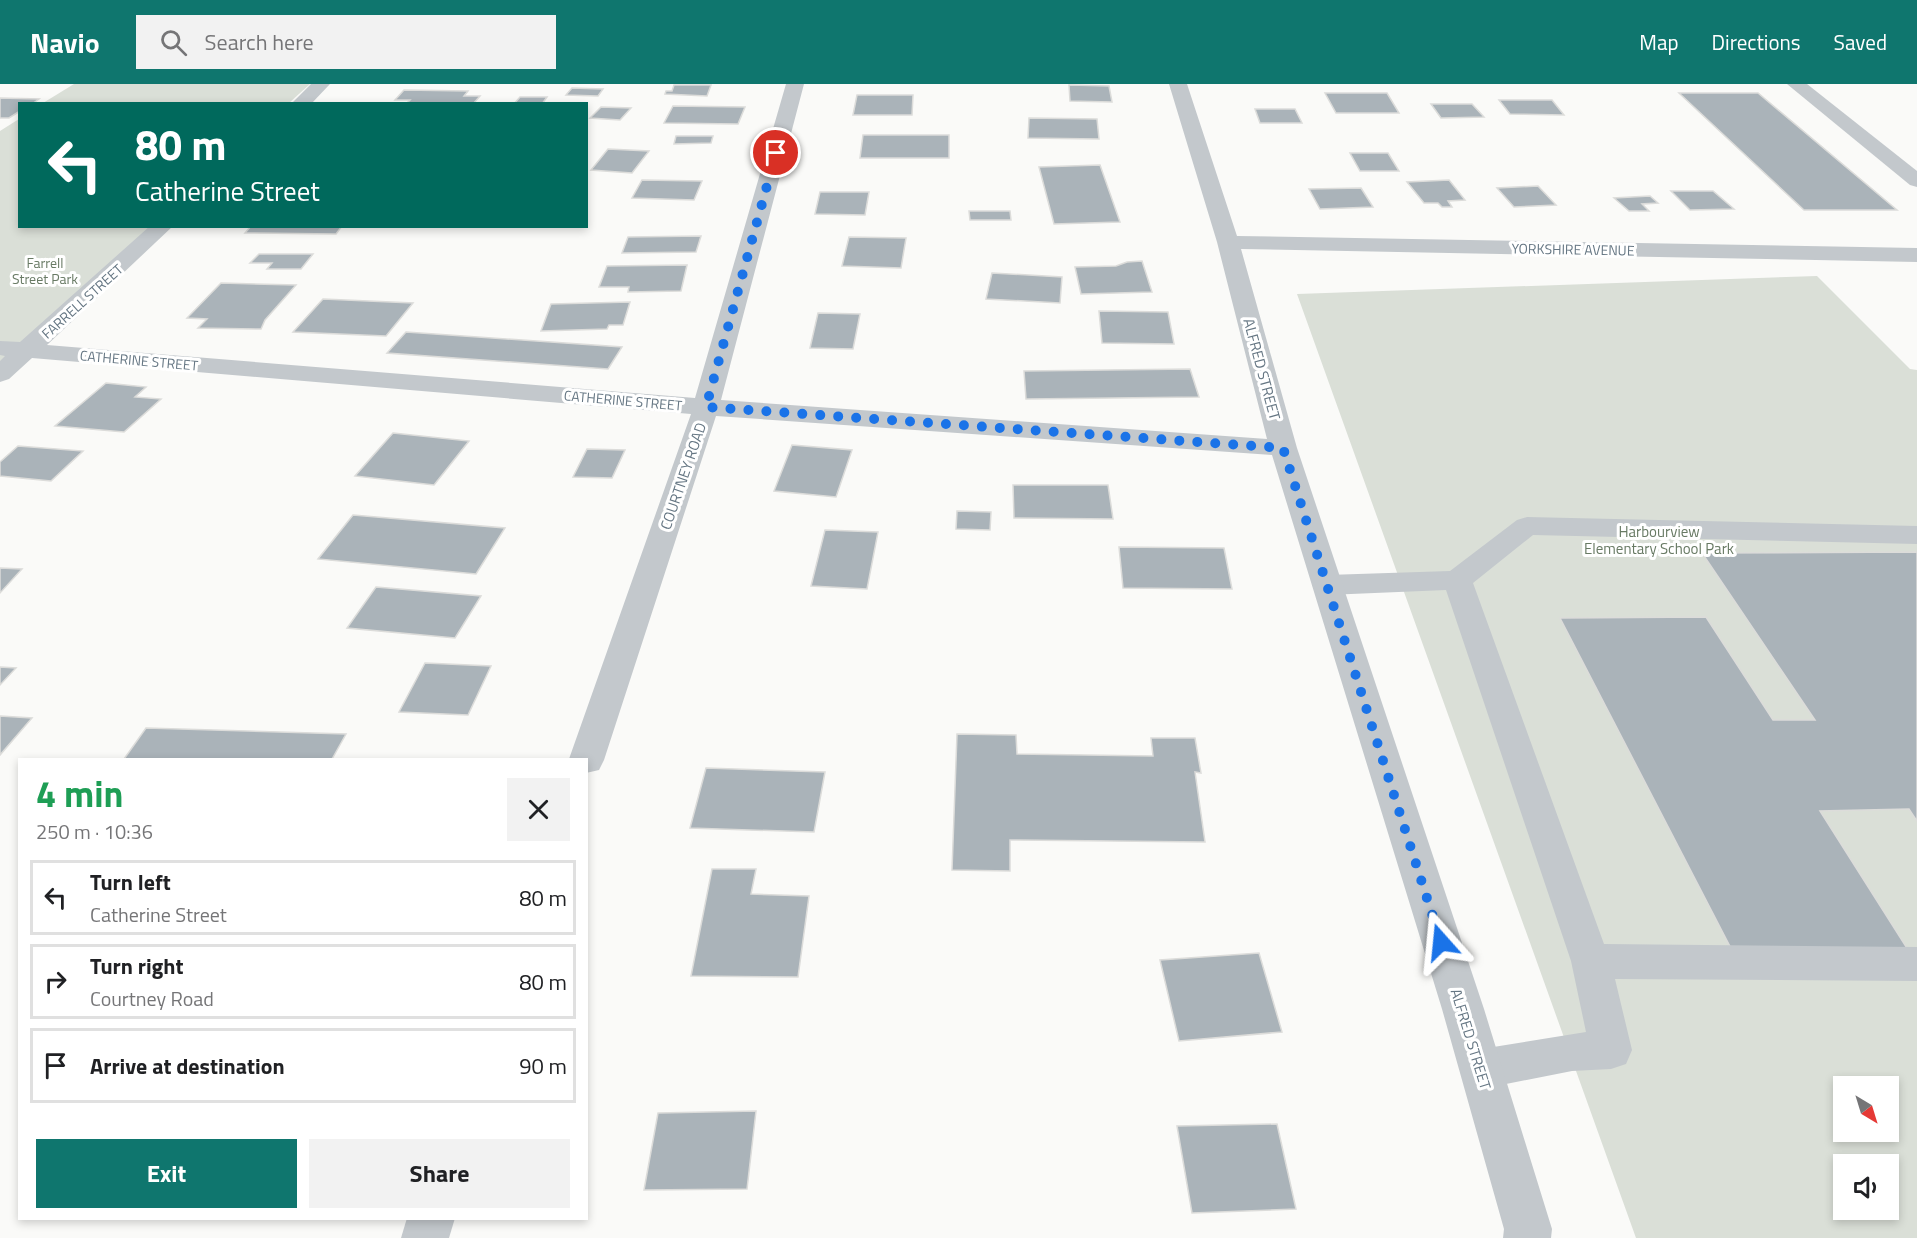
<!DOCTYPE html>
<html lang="en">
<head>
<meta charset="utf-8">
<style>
  body { margin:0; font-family:"Titillium Web",sans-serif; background:#f2f2f2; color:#202124; height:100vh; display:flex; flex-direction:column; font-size:22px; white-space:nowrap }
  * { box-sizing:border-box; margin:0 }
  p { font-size:20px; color:#757577 }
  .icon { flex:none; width:33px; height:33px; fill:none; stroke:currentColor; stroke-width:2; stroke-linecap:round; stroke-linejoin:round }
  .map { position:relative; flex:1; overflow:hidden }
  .drawer { position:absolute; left:18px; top:674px; width:570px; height:462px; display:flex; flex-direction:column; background:#fff; border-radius:0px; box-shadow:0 3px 9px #0003 }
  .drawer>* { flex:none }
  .guide { position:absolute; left:18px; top:18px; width:570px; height:126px; border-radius:0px; box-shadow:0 3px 9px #0003; background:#00695c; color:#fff; overflow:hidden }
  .needle { width:39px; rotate:142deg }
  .buttons { position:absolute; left:1833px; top:992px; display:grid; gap:12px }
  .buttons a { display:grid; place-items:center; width:66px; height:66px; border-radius:0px; background:#fff; box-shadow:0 3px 9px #0003; font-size:30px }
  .pin { position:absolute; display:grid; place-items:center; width:51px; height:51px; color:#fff; margin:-26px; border:3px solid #fff; border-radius:50%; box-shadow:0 2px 6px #0007 }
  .me { position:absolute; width:66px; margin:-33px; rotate:342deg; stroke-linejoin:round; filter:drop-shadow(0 0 4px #0008) }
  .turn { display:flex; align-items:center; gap:21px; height:126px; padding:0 18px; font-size:27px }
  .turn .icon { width:78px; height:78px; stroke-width:2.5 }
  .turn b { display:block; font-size:42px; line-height:51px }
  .round { display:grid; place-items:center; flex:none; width:63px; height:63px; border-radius:0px; background:#f2f2f2 }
  .headline { display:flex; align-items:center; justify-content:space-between; height:102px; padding:0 18px }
  h1 { font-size:36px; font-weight:700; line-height:45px; color:#1e9e55 }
  .button { display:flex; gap:12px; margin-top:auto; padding:12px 18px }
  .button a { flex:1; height:69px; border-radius:0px; background:#0f766e; color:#fff; font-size:24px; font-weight:700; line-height:69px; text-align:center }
  .button a+a { background:#f2f2f2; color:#202124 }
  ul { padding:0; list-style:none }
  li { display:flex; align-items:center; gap:18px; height:75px; margin:0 12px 9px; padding:0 6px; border:3px solid #e0e0e0; border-radius:0px }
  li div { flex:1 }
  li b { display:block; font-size:22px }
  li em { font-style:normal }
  header { display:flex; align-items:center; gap:36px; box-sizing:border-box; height:84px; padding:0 30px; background:#0f766e; color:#fff }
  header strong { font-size:28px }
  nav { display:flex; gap:33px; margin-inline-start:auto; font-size:21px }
  .search { width:420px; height:54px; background:#f2f2f2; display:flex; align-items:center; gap:15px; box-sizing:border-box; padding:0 21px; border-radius:0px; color:#757577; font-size:22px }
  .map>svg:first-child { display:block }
</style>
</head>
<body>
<header>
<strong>Navio</strong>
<div class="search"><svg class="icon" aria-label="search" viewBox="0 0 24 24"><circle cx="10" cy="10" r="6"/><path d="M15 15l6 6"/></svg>Search here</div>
<nav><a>Map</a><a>Directions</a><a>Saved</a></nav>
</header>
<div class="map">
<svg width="1917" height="1154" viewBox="0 0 1917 1154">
  <rect width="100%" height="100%" fill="#fafaf8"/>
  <g fill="#dadfd7" fill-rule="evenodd">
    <path d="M74 0H310L289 19H43Z"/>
    <path d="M19 35 20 142 155 143 0 284V47Z"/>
    <path d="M1817 192 1910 285 1917 286V1154H1636L1297 210ZM1844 1002H1888V1047H1844ZM1844 1080H1888V1125H1844Z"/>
  </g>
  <g fill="#aab3b9" stroke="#dcdcda" stroke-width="1.5">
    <path d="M674 1H711L707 12 665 10 666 7H672Z"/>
    <path d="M1069 1 1109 2 1112 18 1070 17Z"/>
    <path d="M572 4 603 5 598 12 566 11Z"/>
    <path d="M404 6 468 7 464 12H480L473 20H406L410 16H395Z"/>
    <path d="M1325 9H1387L1399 29H1336Z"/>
    <path d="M1679 9H1758L1897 126H1804Z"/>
    <path d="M857 11H913L912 31H853Z"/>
    <path d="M520 13H547L542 20H514Z"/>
    <path d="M0 14 39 15 32 20H20V27L9 34H0Z"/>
    <path d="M1499 16H1552L1564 31 1510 30Z"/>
    <path d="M1431 20H1472L1484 33 1441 34Z"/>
    <path d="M673 22 745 23 738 40 664 39Z"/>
    <path d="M601 23 631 24 620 36 590 34Z"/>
    <path d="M1255 25H1295L1302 39H1260Z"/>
    <path d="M1029 34 1097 35 1099 55 1028 54Z"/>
    <path d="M863 51H949V74H860Z"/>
    <path d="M676 52H713L711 59 674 60Z"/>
    <path d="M608 65 649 67 632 89 591 86Z"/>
    <path d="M1350 69H1388L1399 87H1360Z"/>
    <path d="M1100 81 1120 138 1054 140 1039 83Z"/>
    <path d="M642 96 702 97 694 116 632 114Z"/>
    <path d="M1449 96 1465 116 1448 117 1452 123H1442L1438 119H1424L1407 98Z"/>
    <path d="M1538 102 1556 121 1514 123 1497 104Z"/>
    <path d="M1361 104 1373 123 1320 125 1309 105Z"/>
    <path d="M1671 107H1713L1734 125 1690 126Z"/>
    <path d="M820 108H869L865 131 815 130Z"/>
    <path d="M1650 112 1658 119 1642 120 1649 127H1629L1614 114Z"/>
    <path d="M969 127H1010L1011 136H970Z"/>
    <path d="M251 142H342L336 150 245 149Z"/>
    <path d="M701 152 696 168 622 169 628 153Z"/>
    <path d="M849 153 906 154 901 184 842 182Z"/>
    <path d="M259 170H313L301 185H267L272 179H250Z"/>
    <path d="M1142 177 1152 208 1081 210 1075 183 1116 182 1127 178Z"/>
    <path d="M687 181 681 207 628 208 629 203H599L607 182Z"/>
    <path d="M992 189 1062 193 1060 219 986 215Z"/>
    <path d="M221 199 296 201 265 236 261 245 198 244 207 235 187 234Z"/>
    <path d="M323 215 413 219 386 252 293 248Z"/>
    <path d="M630 218 623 241H609L607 245 541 247 551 220Z"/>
    <path d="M1099 227 1168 228 1174 260 1102 259Z"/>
    <path d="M818 229 860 230 853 265 810 264Z"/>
    <path d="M406 248 622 263 608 285 387 269Z"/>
    <path d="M1190 285 1199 313 1026 315 1024 287Z"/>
    <path d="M106 299 146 303 135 313 161 315 124 348 55 342Z"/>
    <path d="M393 349 469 357 434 401 355 392Z"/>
    <path d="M792 361 852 366 836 413 774 407Z"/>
    <path d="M18 362 83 367 51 397 0 392V378Z"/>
    <path d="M587 365 625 366 612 394 573 393Z"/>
    <path d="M1013 401H1108L1113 435 1014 434Z"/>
    <path d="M957 427 991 428 990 446 956 445Z"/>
    <path d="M353 431 505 444 476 490 318 475Z"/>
    <path d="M825 446 878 448 867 505 811 502Z"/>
    <path d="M1119 463 1224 464 1232 505 1123 504Z"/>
    <path d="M1917 468V737L1909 725 1820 727 1912 872 1736 874 1560 534 1706 533 1773 636H1815L1702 469Z"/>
    <path d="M0 484 22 485 0 509Z"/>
    <path d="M376 503 481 512 455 554 347 544Z"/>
    <path d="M425 579 491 582 468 631 399 628Z"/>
    <path d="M0 583 16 584 0 601Z"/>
    <path d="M0 632 32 634 0 671Z"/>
    <path d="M146 644 346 650 332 675H124Z"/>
    <path d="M957 650 1016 651 1017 670 1153 672 1151 654H1195L1201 689 1195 688 1205 758 1010 756V787L952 786Z"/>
    <path d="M706 684 825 688 814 748 690 744Z"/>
    <path d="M712 785H756L751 810 809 812 798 893 691 892Z"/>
    <path d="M1259 869 1282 948 1179 957 1160 876Z"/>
    <path d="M756 1027 747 1105 644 1106 658 1029Z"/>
    <path d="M1277 1040 1296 1125 1192 1129 1177 1042Z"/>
  </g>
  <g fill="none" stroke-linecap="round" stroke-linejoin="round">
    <path fill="#c3c8cc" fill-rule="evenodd" d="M1527 433 1917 442V460L1533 451 1473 499 1604 860 1917 863V897L1615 895 1632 966 1626 980 1611 985 1572 987 1481 1005 1466 999 1460 985 1466 971 1481 965 1586 948 1571 877 1446 506 1327 511 1317 508 1312 501 1317 494 1327 491 1450 487 1517 436Z"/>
    <g fill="#c3c8cc" fill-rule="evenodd">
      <path d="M311 0H330L311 20H291Z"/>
      <path d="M786 0H804L721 316 1267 355 1217 158 1169 0H1187L1237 152 1917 164V178L1241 165 1297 364 1484 925 1552 1145 1551 1154H1503L1504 1145 1442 925 1272 371 716 332 604 676 599 686 586 689V675H569L691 330 32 274 9 295 0 298V277L5 272 0 271V257L20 258 150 142H173L47 261 695 314Z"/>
      <path d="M1787 0H1807L1917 87V103L1910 101Z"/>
      <path d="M407 1134H455L449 1154H401Z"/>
    </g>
  </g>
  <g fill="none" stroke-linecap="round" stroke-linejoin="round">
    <path stroke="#1a73e8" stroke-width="10" stroke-dasharray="0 18" d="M776 69 706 323 1283 364 1441 858"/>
  </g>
  <g text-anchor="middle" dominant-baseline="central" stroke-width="6" stroke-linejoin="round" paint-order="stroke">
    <g font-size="14" fill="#657683" stroke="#fff">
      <text transform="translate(1573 165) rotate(1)">YORKSHIRE AVENUE</text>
      <text transform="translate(82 217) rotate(-42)">FARRELL STREET</text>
      <text transform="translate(139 276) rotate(5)">CATHERINE STREET</text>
      <text transform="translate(623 316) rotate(5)">CATHERINE STREET</text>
    </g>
    <g font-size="14" fill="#687a64" stroke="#fff">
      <text x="45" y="178">Farrell<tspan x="45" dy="16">Street Park</tspan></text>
    </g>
    <g font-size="15" fill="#657683" stroke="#fff">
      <text transform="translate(1262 285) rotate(75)">ALFRED STREET</text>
      <text transform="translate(683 392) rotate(-71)">COURTNEY ROAD</text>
      <text transform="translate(1471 955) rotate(73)">ALFRED STREET</text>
    </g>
    <g font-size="15" fill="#687a64" stroke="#fff">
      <text x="1659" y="447">Harbourview<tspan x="1659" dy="17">Elementary School Park</tspan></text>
    </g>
  </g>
</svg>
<div class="buttons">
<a><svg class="needle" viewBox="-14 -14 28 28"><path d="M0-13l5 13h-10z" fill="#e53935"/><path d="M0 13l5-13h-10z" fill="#757577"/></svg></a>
<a><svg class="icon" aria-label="sound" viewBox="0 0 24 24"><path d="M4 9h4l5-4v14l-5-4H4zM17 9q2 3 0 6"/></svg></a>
</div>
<div class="pin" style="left:776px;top:69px;background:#d93025"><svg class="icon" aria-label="arrive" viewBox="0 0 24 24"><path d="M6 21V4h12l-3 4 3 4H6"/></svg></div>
<svg class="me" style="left:1441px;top:858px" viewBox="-20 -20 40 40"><path d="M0-17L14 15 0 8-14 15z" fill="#1a73e8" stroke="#fff" stroke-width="4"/></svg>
<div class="guide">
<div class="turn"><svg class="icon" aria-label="left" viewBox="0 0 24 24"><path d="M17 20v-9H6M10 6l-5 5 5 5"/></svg><div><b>80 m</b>Catherine Street</div></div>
</div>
<section class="drawer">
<div class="headline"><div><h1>4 min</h1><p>250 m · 10:36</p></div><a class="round"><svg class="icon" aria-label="close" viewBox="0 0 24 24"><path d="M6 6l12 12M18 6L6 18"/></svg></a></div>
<ul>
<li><svg class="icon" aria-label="left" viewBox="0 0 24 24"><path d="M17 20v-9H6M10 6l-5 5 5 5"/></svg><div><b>Turn left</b><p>Catherine Street</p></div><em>80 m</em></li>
<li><svg class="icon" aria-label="right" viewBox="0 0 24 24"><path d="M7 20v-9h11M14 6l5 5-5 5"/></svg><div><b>Turn right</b><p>Courtney Road</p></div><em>80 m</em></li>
<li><svg class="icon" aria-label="arrive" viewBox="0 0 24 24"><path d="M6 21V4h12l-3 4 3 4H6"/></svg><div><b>Arrive at destination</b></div><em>90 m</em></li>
</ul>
<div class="button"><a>Exit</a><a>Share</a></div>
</section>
</div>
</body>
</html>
